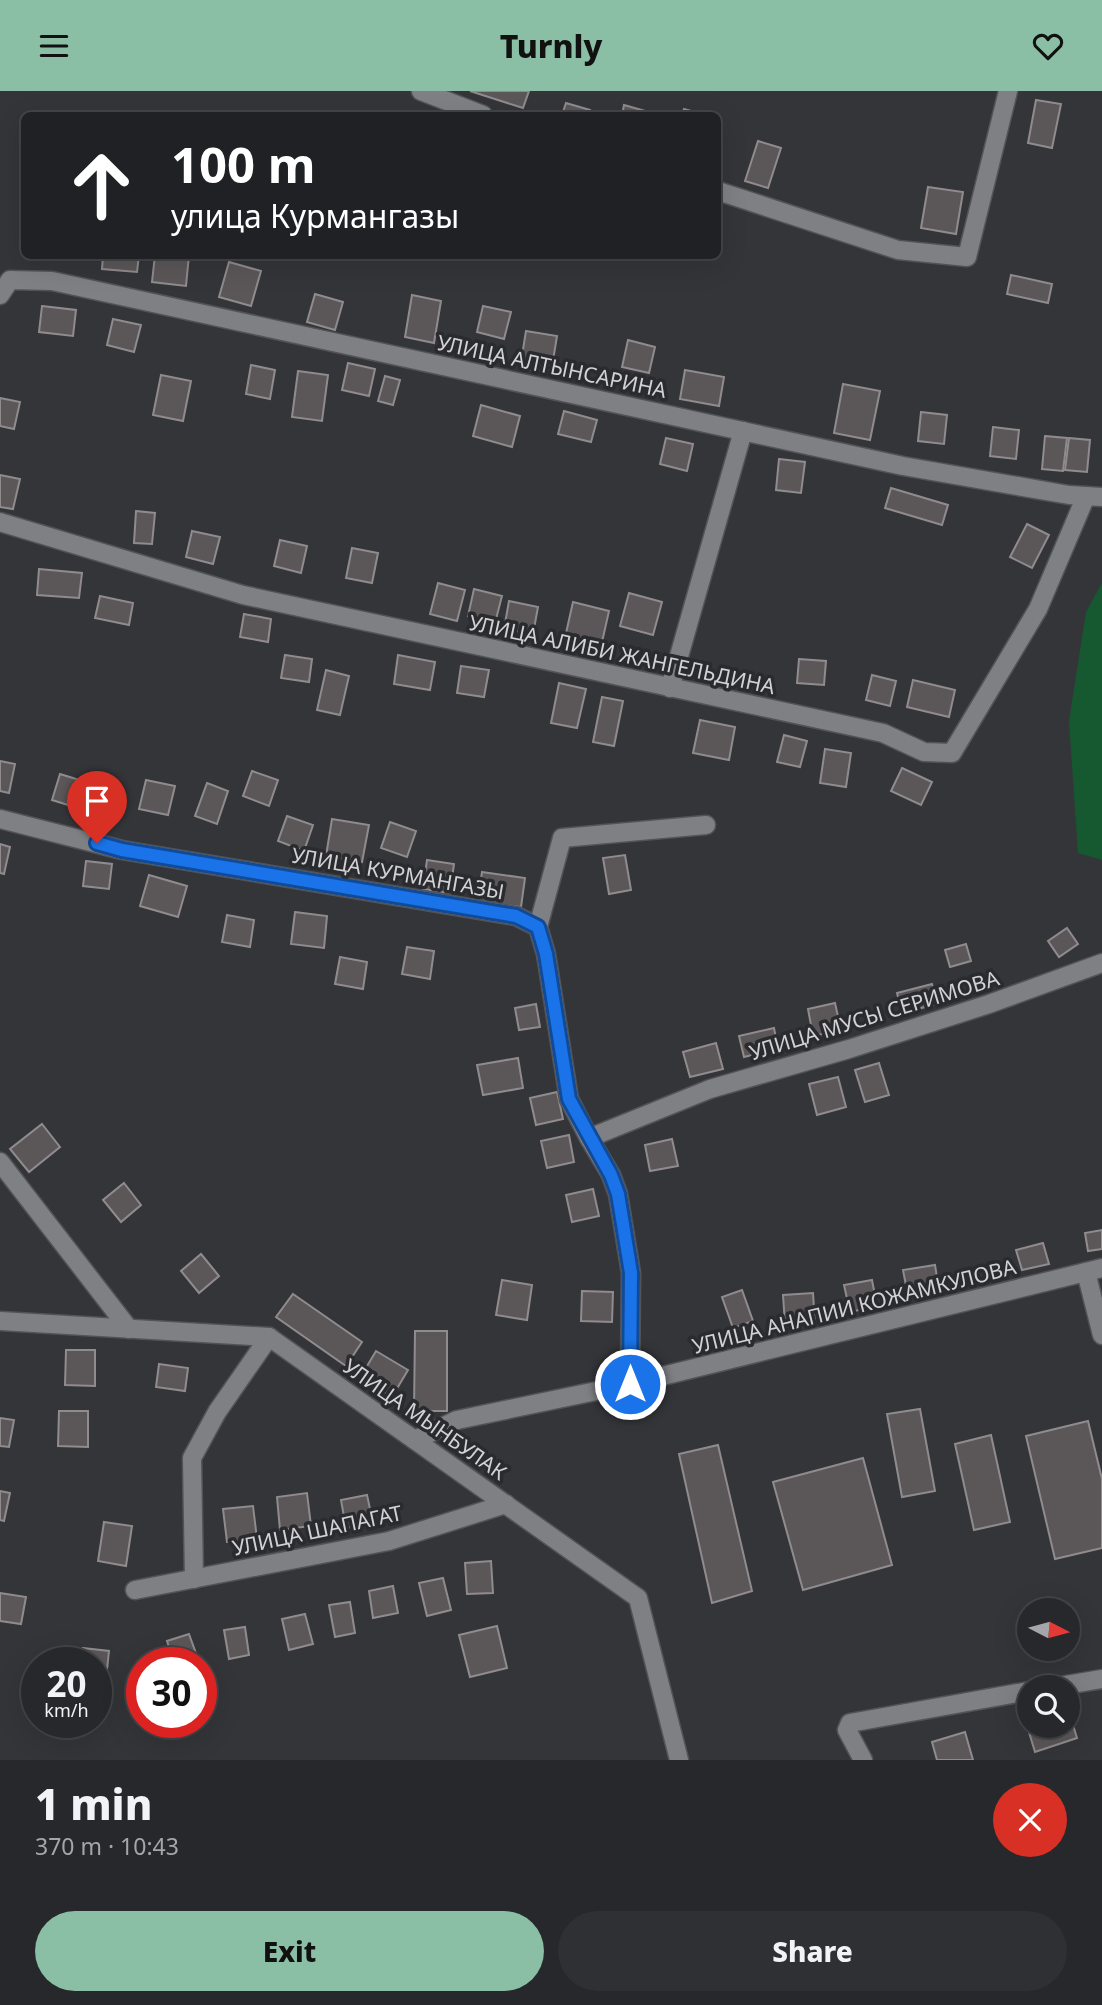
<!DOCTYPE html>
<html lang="en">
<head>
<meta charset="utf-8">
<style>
  body { margin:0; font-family:"Noto Sans",sans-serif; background:#2f3033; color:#f1f3f6; height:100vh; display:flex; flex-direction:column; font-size:26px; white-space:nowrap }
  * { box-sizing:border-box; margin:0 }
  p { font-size:23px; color:#a4a6a9 }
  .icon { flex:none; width:38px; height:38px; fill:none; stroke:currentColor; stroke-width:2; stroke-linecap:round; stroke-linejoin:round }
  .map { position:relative; height:1669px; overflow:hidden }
  .details { display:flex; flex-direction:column; background:#27282b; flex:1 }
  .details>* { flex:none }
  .top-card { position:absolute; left:21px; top:21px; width:700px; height:147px; border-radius:10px; box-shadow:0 7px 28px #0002,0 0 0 2px #434447; background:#202124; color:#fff; overflow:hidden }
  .needle { width:46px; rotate:96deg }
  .controls { position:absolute; left:1017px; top:1507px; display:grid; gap:14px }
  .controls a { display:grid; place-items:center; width:63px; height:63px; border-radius:50%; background:#27282b; box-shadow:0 7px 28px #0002,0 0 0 2px #434447; font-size:35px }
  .speed { position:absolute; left:21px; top:1556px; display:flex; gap:14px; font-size:35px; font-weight:700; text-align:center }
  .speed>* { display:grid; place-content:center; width:91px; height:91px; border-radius:50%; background:#27282b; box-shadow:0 7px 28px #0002,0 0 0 2px #434447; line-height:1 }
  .speed small { font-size:18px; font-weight:400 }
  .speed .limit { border:10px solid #d22; background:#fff; color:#111 }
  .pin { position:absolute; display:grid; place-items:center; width:60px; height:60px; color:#fff; margin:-72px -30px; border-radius:50% 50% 50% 0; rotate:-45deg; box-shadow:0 0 7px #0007 }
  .pin .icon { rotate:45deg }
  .me { position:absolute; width:77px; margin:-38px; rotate:0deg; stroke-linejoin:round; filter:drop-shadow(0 0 5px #0008) }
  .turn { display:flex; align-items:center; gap:24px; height:147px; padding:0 35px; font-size:32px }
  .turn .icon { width:91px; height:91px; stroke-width:2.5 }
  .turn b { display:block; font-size:49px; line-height:60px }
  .round { display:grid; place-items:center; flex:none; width:74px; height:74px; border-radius:37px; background:#2f3033 }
  .head { display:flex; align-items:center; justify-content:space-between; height:119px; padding:0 35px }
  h1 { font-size:42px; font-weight:800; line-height:52px }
  .button { display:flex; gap:14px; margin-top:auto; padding:14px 35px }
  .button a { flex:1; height:80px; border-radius:42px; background:#8abfa5; color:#111; font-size:28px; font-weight:800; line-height:80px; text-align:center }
  .button a+a { background:#2f3033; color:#f1f3f6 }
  header { display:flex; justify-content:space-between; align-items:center; height:91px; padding:0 35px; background:#8abfa5; color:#111; font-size:32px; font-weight:800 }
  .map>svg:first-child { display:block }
</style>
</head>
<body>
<header><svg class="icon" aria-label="menu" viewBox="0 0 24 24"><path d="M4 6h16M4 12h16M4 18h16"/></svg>Turnly<svg class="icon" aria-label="heart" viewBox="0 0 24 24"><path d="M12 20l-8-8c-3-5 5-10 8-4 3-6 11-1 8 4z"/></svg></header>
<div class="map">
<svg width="1102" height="1669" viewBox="0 0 1102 1669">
  <rect width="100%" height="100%" fill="#343539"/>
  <path fill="#165930" d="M1102 492V769L1078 762 1069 630 1086 521Z"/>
  <g fill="#5b5758" stroke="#908b8d" stroke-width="2">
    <path d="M470 0H529L523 17Z"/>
    <path d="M1036 9 1061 13 1052 57 1028 52Z"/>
    <path d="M566 12 590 19 588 24H562Z"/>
    <path d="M624 14 656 23V24H622Z"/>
    <path d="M684 18 706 24H682Z"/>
    <path d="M758 50 781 57 768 97 745 90Z"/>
    <path d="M928 96 963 101 956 143 921 137Z"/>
    <path d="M103 164H139L137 181 102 178Z"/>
    <path d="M155 164H189L186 195 152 191Z"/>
    <path d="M229 171 261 180 251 215 219 206Z"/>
    <path d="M1011 184 1052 193 1048 212 1007 203Z"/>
    <path d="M315 203 343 211 335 239 307 231Z"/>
    <path d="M412 204 441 210 434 252 405 246Z"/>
    <path d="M42 215 76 219 73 245 39 241Z"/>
    <path d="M483 215 511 221 504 248 477 241Z"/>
    <path d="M113 228 141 234 134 261 107 254Z"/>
    <path d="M526 240 557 245 551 282 520 277Z"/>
    <path d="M628 249 655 256 649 282 622 276Z"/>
    <path d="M348 272 375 278 369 305 342 299Z"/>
    <path d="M251 274 275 279 270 308 246 303Z"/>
    <path d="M685 279 724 286 719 315 680 308Z"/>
    <path d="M298 280 328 284 322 330 292 326Z"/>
    <path d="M161 284 191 290 183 330 153 324Z"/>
    <path d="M385 285 400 289 393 314 378 310Z"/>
    <path d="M843 293 880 300 870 349 834 342Z"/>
    <path d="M0 307 20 311 14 338 0 335Z"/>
    <path d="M481 314 520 325 512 356 473 345Z"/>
    <path d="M564 320 597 329 591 351 558 343Z"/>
    <path d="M921 321 947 324 944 353 918 350Z"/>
    <path d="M993 336 1019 339 1016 368 990 365Z"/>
    <path d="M1045 345 1067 347 1063 380 1042 378Z"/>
    <path d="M666 347 693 353 687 380 660 373Z"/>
    <path d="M1069 347 1090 349 1087 381 1065 379Z"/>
    <path d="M779 368 805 371 801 402 776 399Z"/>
    <path d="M0 384 20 388 13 418 0 416Z"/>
    <path d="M891 397 948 414 942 434 885 417Z"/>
    <path d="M136 420 155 422 152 453 134 452Z"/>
    <path d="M1027 433 1049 444 1032 477 1010 466Z"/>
    <path d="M192 440 220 446 213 473 186 466Z"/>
    <path d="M280 449 307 455 301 482 274 475Z"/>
    <path d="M352 457 378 462 372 492 346 487Z"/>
    <path d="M39 478 82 482 79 507 37 504Z"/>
    <path d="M438 492 465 499 457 530 430 523Z"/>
    <path d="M474 498 502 505 495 532 468 525Z"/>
    <path d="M629 502 662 511 653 544 620 535Z"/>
    <path d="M100 505 133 512 129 534 95 527Z"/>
    <path d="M509 510 538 516 533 543 504 538Z"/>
    <path d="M573 511 609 520 600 560 564 551Z"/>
    <path d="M244 523 271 528 268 551 240 546Z"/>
    <path d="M285 564 312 568 309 591 281 587Z"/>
    <path d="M398 564 435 571 430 599 394 593Z"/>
    <path d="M799 568 826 570 824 594 797 592Z"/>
    <path d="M461 575 489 579 484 606 457 602Z"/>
    <path d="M326 579 349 585 340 624 317 619Z"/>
    <path d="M872 584 896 590 890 615 866 609Z"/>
    <path d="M913 589 955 599 949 626 907 616Z"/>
    <path d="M559 592 586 598 577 637 551 632Z"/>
    <path d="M602 606 623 610 614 655 593 651Z"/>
    <path d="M700 629 735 636 729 669 693 662Z"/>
    <path d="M784 644 807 650 800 676 777 671Z"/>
    <path d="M825 658 851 662 846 696 820 692Z"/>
    <path d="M0 670 15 673 9 702 0 700Z"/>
    <path d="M902 677 932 691 921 714 891 700Z"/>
    <path d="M252 680 278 689 269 715 243 705Z"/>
    <path d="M60 683 89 692 81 718 52 709Z"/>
    <path d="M146 689 175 695 168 724 139 718Z"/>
    <path d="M207 692 228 700 217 733 195 725Z"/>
    <path d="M287 725 313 734 304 760 278 750Z"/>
    <path d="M332 728 369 734 362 771 326 765Z"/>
    <path d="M390 731 416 740 407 766 381 757Z"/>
    <path d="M0 753 10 756 4 783 0 782Z"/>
    <path d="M625 764 631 799 609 803 603 767Z"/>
    <path d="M427 769 454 773 450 802 423 798Z"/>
    <path d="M86 770 112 773 109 798 83 795Z"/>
    <path d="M482 781 525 787 521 816 478 810Z"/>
    <path d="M149 784 187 795 178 826 140 815Z"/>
    <path d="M295 821 327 825 324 857 291 853Z"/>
    <path d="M227 824 254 829 250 856 222 851Z"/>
    <path d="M1067 837 1078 853 1059 866 1048 850Z"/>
    <path d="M966 853 971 870 950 876 945 859Z"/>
    <path d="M407 856 434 860 430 888 402 883Z"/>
    <path d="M340 866 367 871 363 898 335 893Z"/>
    <path d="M932 893 937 913 902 922 897 902Z"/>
    <path d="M835 912 841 939 813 945 808 918Z"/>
    <path d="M536 913 540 936 519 939 515 917Z"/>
    <path d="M774 937 778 958 744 966 739 945Z"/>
    <path d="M716 952 723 978 690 986 683 961Z"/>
    <path d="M518 967 523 997 483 1004 477 974Z"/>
    <path d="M879 972 889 1004 865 1011 855 979Z"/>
    <path d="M838 986 846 1016 817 1024 809 993Z"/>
    <path d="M557 1001 563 1028 536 1034 530 1007Z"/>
    <path d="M42 1033 60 1056 29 1081 10 1058Z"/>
    <path d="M569 1044 574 1071 547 1077 541 1050Z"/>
    <path d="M672 1048 678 1075 650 1080 645 1054Z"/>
    <path d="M124 1092 141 1114 121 1131 103 1109Z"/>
    <path d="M593 1098 599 1125 572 1131 566 1104Z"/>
    <path d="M1102 1139V1158L1088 1160 1085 1142Z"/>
    <path d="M1043 1152 1049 1173 1022 1179 1016 1159Z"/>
    <path d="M201 1163 219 1185 199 1202 181 1180Z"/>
    <path d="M935 1174 939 1199 908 1205 903 1179Z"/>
    <path d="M502 1189 532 1194 527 1229 496 1224Z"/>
    <path d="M872 1189 877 1215 850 1221 844 1194Z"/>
    <path d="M742 1199 753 1230 733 1237 722 1206Z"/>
    <path d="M582 1200 613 1201 612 1231 581 1230Z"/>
    <path d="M813 1202 815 1232 785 1233 783 1204Z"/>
    <path d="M293 1203 362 1251 346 1275 276 1226Z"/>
    <path d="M415 1240H447V1320H414Z"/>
    <path d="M66 1259H95V1295L65 1294Z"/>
    <path d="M376 1260 408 1279 392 1306 360 1287Z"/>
    <path d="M159 1273 188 1277 185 1300 156 1296Z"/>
    <path d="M920 1318 935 1400 902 1406 887 1323Z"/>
    <path d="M59 1320H88V1356L58 1355Z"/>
    <path d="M0 1327 14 1329 9 1356 0 1355Z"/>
    <path d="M1088 1330 1102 1388V1457L1055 1468 1026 1345Z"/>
    <path d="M991 1344 1010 1431 974 1439 955 1353Z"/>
    <path d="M718 1354 752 1500 712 1512 679 1363Z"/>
    <path d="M863 1367 892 1474 803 1499 773 1391Z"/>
    <path d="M0 1400 10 1402 4 1430 0 1429Z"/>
    <path d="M307 1402 311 1435 280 1439 277 1406Z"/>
    <path d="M367 1404 373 1432 346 1437 341 1409Z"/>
    <path d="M253 1415 257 1448 227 1451 223 1418Z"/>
    <path d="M104 1431 132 1435 126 1475 98 1470Z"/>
    <path d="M491 1470 493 1502 467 1503 465 1472Z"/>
    <path d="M443 1487 451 1519 427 1525 419 1492Z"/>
    <path d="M393 1495 398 1522 373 1527 369 1500Z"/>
    <path d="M0 1502 26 1506 21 1533 0 1530Z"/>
    <path d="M350 1511 355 1542 335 1546 329 1514Z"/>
    <path d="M305 1523 313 1553 289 1559 282 1528Z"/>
    <path d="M497 1535 507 1577 470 1586 459 1544Z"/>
    <path d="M245 1536 249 1564 229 1568 224 1539Z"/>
    <path d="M189 1543 198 1568 188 1572H174L167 1550Z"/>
    <path d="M83 1557 109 1560 105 1597 96 1596V1572H82Z"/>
    <path d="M1070 1624 1077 1647 1035 1661 1028 1638 1040 1634H1068V1625Z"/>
    <path d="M965 1641 973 1669H937L932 1651Z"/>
  </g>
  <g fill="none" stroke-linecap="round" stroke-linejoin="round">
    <defs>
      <g id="minor">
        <path d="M421 0 483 24"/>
        <path d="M718 100 898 159 967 166 1008 0"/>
        <path d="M0 204 10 189 52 190 903 375 1069 404 1102 406"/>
        <path d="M0 431 243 504 883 642 924 661 952 662 1038 518 1086 405"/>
        <path d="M670 597 743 340"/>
        <path d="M0 728 122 759 516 825 538 836 546 863 569 1008 589 1047 710 998 849 958 989 913 1102 872"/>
        <path d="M538 836 562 747 706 734"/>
        <path d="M589 1047 611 1084 618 1103 631 1182 630 1293"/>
        <path d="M0 1071 129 1238"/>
        <path d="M1086 1181 1102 1244"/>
        <path d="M0 1230 269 1246 638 1507 679 1669"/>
        <path d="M415 1349 457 1329 630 1293 1102 1177"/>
        <path d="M194 1488 192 1367 217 1321 269 1246"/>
        <path d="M135 1499 389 1450 506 1413"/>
        <path d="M1054 1596 1102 1588"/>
        <path d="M863 1669 847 1639 850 1632 1029 1600"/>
      </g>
    </defs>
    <use href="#minor" stroke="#535356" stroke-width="21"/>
    <use href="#minor" stroke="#7f8084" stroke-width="18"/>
  </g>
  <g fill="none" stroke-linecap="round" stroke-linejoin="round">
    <defs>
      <path id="route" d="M97 752 122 759 516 825 538 836 546 863 569 1008 611 1084 618 1103 631 1182 630 1293"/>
    </defs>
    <use href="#route" stroke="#114b97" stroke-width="18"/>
    <use href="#route" stroke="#1a73e8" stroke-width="12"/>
  </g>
  <g text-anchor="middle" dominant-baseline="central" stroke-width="7" stroke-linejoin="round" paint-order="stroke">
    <g font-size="21" fill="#d2d2d5" stroke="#2a2b2e">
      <text transform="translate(552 275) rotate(12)">УЛИЦА АЛТЫНСАРИНА</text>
      <text transform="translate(622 563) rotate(12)">УЛИЦА АЛИБИ ЖАНГЕЛЬДИНА</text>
      <text transform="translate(398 782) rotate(10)">УЛИЦА КУРМАНГАЗЫ</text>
      <text transform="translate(874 924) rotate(-17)">УЛИЦА МУСЫ СЕРИМОВА</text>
      <text transform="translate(854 1215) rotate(-14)">УЛИЦА АНАПИИ КОЖАМКУЛОВА</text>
      <text transform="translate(425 1328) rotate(35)">УЛИЦА МЫНБУЛАК</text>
      <text transform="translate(317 1439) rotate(-12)">УЛИЦА ШАПАГАТ</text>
    </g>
  </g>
</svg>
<div class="controls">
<a><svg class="needle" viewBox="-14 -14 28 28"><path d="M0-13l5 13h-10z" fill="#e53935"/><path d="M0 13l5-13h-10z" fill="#a4a6a9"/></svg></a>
<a><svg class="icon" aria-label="search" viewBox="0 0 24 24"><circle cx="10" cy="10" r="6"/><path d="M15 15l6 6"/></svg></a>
</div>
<div class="speed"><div>20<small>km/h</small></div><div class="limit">30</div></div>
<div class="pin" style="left:97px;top:752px;background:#d93025"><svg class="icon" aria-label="arrive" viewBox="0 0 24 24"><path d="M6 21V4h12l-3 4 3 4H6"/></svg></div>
<svg class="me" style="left:630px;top:1293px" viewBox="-20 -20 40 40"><circle r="17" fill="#1a73e8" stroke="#fff" stroke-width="3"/><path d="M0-11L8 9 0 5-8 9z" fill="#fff"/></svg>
<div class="top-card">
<div class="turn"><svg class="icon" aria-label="ahead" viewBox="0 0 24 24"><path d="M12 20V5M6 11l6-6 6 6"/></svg><div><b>100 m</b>улица Курмангазы</div></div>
</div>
</div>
<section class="details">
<div class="head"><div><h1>1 min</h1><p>370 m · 10:43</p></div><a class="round" style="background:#d93025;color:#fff"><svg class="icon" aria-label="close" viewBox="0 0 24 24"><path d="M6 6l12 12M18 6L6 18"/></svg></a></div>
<div class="button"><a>Exit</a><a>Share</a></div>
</section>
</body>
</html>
